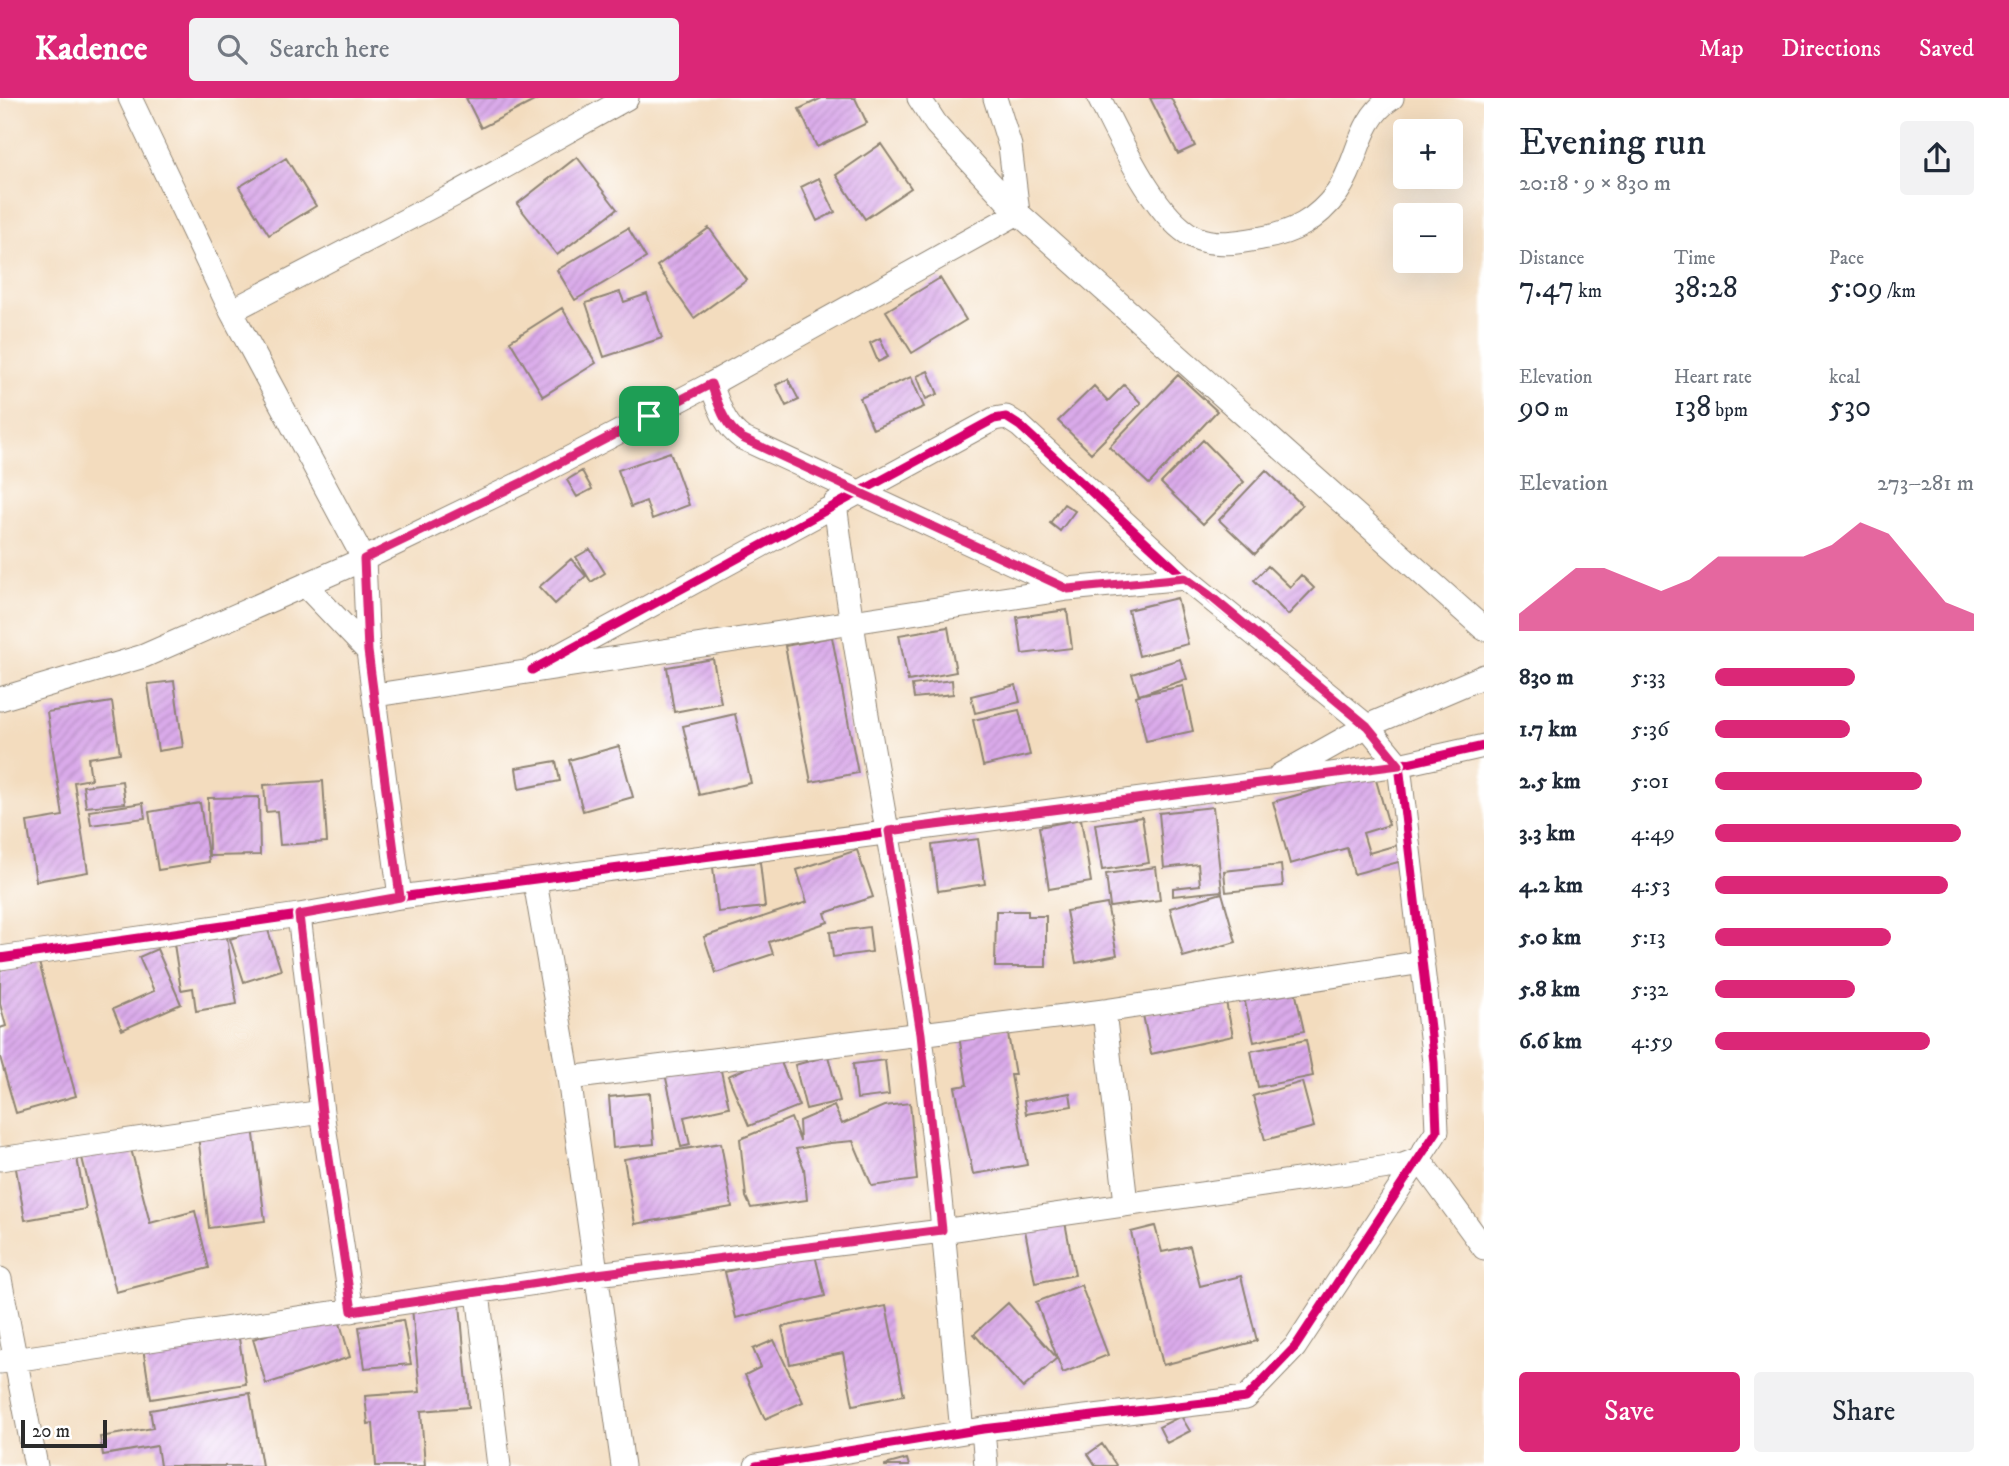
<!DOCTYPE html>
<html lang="en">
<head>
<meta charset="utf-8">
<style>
  :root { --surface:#fff; --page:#f2f2f3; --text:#1f2937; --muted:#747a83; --accent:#db2777 }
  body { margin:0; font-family:"IM FELL DW Pica",serif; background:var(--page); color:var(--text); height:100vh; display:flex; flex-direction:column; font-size:26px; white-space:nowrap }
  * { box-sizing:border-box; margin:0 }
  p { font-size:23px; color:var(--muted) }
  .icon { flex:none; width:38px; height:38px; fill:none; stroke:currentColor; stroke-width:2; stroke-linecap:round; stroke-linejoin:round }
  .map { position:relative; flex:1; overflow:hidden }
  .details { display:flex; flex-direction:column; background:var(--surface); width:525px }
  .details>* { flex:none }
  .controls { position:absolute; left:1393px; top:21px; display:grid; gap:14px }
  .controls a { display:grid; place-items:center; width:70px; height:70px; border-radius:7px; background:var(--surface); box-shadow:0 7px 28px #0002; font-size:35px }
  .scale { position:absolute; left:21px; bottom:18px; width:86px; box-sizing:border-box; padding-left:7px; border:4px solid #2b2b2b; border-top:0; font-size:19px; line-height:24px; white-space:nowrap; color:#2b2b2b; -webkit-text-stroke:5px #fff; paint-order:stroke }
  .pin { position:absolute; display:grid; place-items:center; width:60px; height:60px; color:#fff; margin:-30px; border-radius:14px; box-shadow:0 4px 10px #0006 }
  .round { display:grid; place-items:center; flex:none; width:74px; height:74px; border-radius:7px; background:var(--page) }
  .head { display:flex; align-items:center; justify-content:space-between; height:119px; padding:0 35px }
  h1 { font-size:38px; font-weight:600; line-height:52px }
  .metrics { display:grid; grid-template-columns:repeat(3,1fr); gap:10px; height:119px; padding:7px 35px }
  .metrics div { display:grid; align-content:center }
  .metrics b { font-size:30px; font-weight:600 }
  .metrics small { font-size:19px; font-weight:400 }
  .metrics p { font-size:19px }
  .chart { height:196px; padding:14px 35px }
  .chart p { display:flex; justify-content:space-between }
  .chart svg { width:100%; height:126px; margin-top:7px; fill:var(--accent); opacity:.7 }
  .button { display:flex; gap:14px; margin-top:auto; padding:14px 35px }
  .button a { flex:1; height:80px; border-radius:7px; background:var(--accent); color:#fff; font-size:28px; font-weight:600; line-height:80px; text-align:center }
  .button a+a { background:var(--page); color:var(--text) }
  ul { padding:0 35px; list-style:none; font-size:23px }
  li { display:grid; grid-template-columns:112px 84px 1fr; align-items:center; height:52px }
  li i { height:18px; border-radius:9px; background:var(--accent) }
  header { display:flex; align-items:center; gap:42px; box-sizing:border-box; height:98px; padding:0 35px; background:var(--accent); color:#fff }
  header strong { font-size:33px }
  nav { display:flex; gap:38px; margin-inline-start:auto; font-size:24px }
  .search { width:490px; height:63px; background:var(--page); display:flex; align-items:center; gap:18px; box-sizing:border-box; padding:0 24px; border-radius:7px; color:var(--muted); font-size:26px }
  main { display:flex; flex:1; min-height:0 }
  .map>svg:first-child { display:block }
  .building { fill:url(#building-hatch) }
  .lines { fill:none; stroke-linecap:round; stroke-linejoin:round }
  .minor-casing { stroke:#8f8474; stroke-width:25 }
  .minor { stroke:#fff; stroke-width:23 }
  .cycleway-casing { stroke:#fff; stroke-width:13 }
  .cycleway { stroke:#d6006c; stroke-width:9 }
  .route-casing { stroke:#fff; stroke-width:14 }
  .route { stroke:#db2777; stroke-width:9 }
</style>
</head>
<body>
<header>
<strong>Kadence</strong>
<div class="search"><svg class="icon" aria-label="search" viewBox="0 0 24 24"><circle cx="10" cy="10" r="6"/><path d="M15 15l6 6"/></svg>Search here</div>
<nav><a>Map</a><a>Directions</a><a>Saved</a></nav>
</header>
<main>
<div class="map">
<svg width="1484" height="1368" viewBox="0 0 1484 1368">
  <defs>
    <pattern id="building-hatch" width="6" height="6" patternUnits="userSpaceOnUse" patternTransform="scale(1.75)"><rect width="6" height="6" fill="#daaaea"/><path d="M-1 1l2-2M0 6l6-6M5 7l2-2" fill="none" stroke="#bb92c9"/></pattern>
  </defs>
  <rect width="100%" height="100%" fill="#fff"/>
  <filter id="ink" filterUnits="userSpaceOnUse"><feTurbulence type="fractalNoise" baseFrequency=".0143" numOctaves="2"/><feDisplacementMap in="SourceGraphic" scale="14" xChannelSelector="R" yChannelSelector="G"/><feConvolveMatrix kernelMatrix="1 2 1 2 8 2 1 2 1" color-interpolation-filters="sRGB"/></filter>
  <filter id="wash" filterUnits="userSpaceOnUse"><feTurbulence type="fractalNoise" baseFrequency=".00686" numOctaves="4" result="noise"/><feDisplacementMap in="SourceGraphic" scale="28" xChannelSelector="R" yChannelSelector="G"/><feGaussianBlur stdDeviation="1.57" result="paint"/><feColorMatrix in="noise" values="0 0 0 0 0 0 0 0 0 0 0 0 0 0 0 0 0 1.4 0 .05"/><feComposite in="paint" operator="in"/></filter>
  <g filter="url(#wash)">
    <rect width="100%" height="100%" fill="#f3dcbe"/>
    <g id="blocks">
      <path class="building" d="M466,0H540L481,30Z
        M822,0H855L867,25L817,49L799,11Z
        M1150,0H1171L1195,48L1178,56Z
        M881,46L911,90L865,121L836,77Z
        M577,59L617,111L557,157L517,106Z
        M286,60L316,108L269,137L239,89Z
        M819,80L835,114L817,123L801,89Z
        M628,130L646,160L575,202L557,172Z
        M709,130L747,182L694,220L657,168Z
        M940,180L966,222L912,255L886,213Z
        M620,194L624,204L647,196L662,240L604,259L586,205Z
        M562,210L596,265L543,298L510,243Z
        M880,240L888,259L878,264L870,245Z
        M928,273L938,296L926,301L917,278Z
        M1178,277L1217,313L1149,386L1109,349Z
        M911,279L924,309L873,331L860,300Z
        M788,281L799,302L786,308L776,287Z
        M1124,287L1141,305L1091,355L1058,323L1094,288L1108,303Z
        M1203,342L1244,384L1203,426L1161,385Z
        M670,354L689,407L652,421L646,403L631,409L618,372Z
        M1266,372L1302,407L1255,456L1219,422Z
        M582,373L592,391L577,399L567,382Z
        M1064,406L1075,413L1060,433L1050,425Z
        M590,451L605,475L591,484L576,459Z
        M571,461L586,478L555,506L539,489Z
        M1268,468L1290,489L1301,477L1314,490L1288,517L1254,482Z
        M1177,500L1188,546L1139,558L1128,512Z
        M1067,512L1072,550L1022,556L1017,519Z
        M948,529L956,574L908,583L899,537Z
        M832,539L858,675L811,684L785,548Z
        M713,561L721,605L674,614L667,569Z
        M1180,561L1187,581L1139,597L1183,588L1193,633L1146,643L1136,598L1139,597L1132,576Z
        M952,582L953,596L914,600L912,587Z
        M174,583L183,649L158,653L148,586Z
        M1016,587L1020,604L975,615L971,598Z
        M112,604L120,655L88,660L91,681L74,684L88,774L36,783L27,724L63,718L47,614Z
        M1019,612L1030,657L983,668L973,622Z
        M735,616L751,685L699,697L683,628Z
        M619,648L633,699L583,713L569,662Z
        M556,663L560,683L519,691L516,670Z
        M1374,675L1389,727L1363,735L1369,755L1397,747L1402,763L1354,776L1347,750L1290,766L1273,704Z
        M122,683L125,705L86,709L83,688Z
        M323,683L327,744L280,747L277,713L266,714L264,687Z
        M259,699L260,757L209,758L208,700Z
        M143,705L145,720L91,727L89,713Z
        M200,705L209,764L158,772L149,714Z
        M1213,709L1222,793L1173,798V790L1200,787L1198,766L1164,770L1159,715Z
        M1142,719L1149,765L1102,772L1095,726Z
        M1081,721L1091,784L1049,791L1039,729Z
        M978,741L985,786L938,793L932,747Z
        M857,752L873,799L825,815L828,824L769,844L773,856L716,875L704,839L807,804L797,772Z
        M760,764L765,809L718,814L713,769Z
        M1281,767L1283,788L1226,794L1224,773Z
        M1156,769L1160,802L1110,809L1106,776Z
        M1222,795L1236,844L1183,859L1170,810Z
        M1107,806L1117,857L1076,865L1066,813Z
        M996,813H1028V818H1046V869H995Z
        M267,829L281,872L244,884L230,841Z
        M869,829L872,854L833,859L830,834Z
        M227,839L237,906L196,913L193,890L181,892L174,846Z
        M157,851L181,906L122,932L113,911L154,893L139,859Z
        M38,861L76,998L16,1015L0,959V930L6,928L0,906V872Z
        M1294,888L1304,933L1254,944L1244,900Z
        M1225,899L1233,938L1151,956L1143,917Z
        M1007,930L1015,977H1011L1027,1067L973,1076L955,989L967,987L959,938Z
        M1306,942L1313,978L1258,989L1251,953Z
        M778,957L799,1008L749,1028L728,978Z
        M828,958L840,1003L806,1011L795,967Z
        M718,959L729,1009L684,1019L690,1047L681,1049L664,971Z
        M885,962L889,997L857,1001L853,966Z
        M1302,984L1314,1029L1265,1042L1253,998Z
        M650,995L654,1046L613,1050L609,999Z
        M1070,995L1072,1008L1026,1016L1024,1003Z
        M910,1005L917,1082L872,1088L853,1043L830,1045L796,1051L804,1070L807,1102L751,1110L746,1099L740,1041L791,1020L800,1043L799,1023L834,1008L842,1026L884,1008Z
        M253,1029L265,1123L209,1130L198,1037Z
        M129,1043L150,1125L195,1113L209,1170L116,1194L81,1056Z
        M721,1045L732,1109L635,1126L624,1061Z
        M76,1054L86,1111L25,1122L15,1065Z
        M1065,1124L1075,1177L1035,1185L1025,1132Z
        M1155,1128L1162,1154L1190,1148L1200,1188L1241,1178L1257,1243L1163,1267L1131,1134Z
        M814,1153L825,1198L736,1220L725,1174Z
        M1081,1187L1108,1257L1063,1275L1036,1204Z
        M1008,1205L1057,1260L1023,1290L974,1236Z
        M460,1206L469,1309L421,1313L425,1368H376L373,1325L368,1326L365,1298L420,1294L412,1210Z
        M886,1208L904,1297L853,1307L843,1255L790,1266L782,1229Z
        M337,1215L350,1259L266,1286L253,1241Z
        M403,1222L411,1266L365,1270L359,1229Z
        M238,1234L246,1286L151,1301L143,1250Z
        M774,1242L803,1304L765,1321L745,1277L761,1269L753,1251Z
        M250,1295L262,1368H160L157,1348L103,1357L100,1339L153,1330L150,1312Z
        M1181,1318L1190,1333L1167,1345L1159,1329Z
        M1102,1346L1116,1367L1115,1368H1096L1088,1356Z
        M907,1361L909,1368H885V1367Z"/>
    </g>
  </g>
  <g filter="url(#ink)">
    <use href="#blocks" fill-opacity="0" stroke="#8f8474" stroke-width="2"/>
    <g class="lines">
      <defs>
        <path id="minor" d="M130,0L231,213L364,461L368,553L400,799
          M919,0L936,26L1018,115L1484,531
          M1099,0C1119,39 1155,120 1194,139C1215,149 1240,144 1262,140C1293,135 1317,122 1337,95C1359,64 1357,22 1392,0
          M231,213L454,97L627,0
          M711,286C719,307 723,326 742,340L1068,491
          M835,405C857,582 894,757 920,933C939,1066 949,1201 962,1334
          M305,487L368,553
          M532,572L994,321L1006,319L1020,328L1185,480L1367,628L1399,667L1434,964L1437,1033L1295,1249L1246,1300L983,1331L756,1368
          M376,597L1068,491L1185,480
          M0,601L144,558L364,461L525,383L711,286L1018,115L1010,48L995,0
          M1280,677L1367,628L1484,578
          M535,784L569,980L623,1368
          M299,817L322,1014L352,1213
          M0,860L299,817L400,799L1399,667L1484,648
          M1104,913L1126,1105
          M569,980L1104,913L1423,864
          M0,1061L322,1014
          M1419,1061L1484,1150
          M0,1181L36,1368
          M478,1195L499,1368
          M0,1264L597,1176L942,1133L1403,1067L1419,1061
          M983,1331L986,1368"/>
      </defs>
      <use href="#minor" class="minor-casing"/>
      <use href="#minor" class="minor"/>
      <defs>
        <path id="cycleway" d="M532,572L994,321L1006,319L1020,328L1185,480L1367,628L1399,667L1434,964L1437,1033L1295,1249L1246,1300L983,1331L756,1368
          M0,860L299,817L400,799L1399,667L1484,648"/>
      </defs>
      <use href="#cycleway" class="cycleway-casing"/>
      <use href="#cycleway" class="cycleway"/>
    </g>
  </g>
  <g class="lines" filter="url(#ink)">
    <defs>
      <path id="route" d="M711,286C719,307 723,326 742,340L1068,491L1185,480L1209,497L1367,628L1399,667L889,733L921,936L942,1132L597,1176L352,1213L322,1014L299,817L400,799L368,553L364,461L525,383Z"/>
    </defs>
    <use href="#route" class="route-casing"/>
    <use href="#route" class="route"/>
  </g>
</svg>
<div class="controls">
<a>+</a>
<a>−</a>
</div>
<div class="scale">20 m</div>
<div class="pin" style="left:649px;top:318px;background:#1e9e55"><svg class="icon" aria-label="arrive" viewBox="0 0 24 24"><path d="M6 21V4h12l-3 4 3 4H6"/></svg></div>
</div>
<section class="details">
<div class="head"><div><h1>Evening run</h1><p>20:18 · 9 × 830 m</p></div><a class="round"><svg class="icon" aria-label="share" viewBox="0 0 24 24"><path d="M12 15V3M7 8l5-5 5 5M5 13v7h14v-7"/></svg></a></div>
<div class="metrics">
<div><p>Distance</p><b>7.47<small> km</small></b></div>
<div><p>Time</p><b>38:28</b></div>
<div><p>Pace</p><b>5:09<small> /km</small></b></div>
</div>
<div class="metrics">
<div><p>Elevation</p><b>90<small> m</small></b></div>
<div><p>Heart rate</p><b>138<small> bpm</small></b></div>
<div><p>kcal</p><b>530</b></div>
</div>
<div class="chart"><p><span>Elevation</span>273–281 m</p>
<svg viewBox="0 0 160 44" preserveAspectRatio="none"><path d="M0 44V38L10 30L20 22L30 22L40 26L50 30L60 26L70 18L80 18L90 18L100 18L110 14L120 6L130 10L140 22L150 34L160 38V44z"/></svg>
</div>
<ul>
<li><b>830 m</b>5:33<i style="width:54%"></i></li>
<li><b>1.7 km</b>5:36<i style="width:52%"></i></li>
<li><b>2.5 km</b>5:01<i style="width:80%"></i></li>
<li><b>3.3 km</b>4:49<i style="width:95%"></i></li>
<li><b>4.2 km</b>4:53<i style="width:90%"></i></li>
<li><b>5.0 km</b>5:13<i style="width:68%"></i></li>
<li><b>5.8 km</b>5:32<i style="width:54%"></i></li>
<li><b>6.6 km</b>4:59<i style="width:83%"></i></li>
</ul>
<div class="button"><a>Save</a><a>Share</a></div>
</section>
</main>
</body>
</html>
